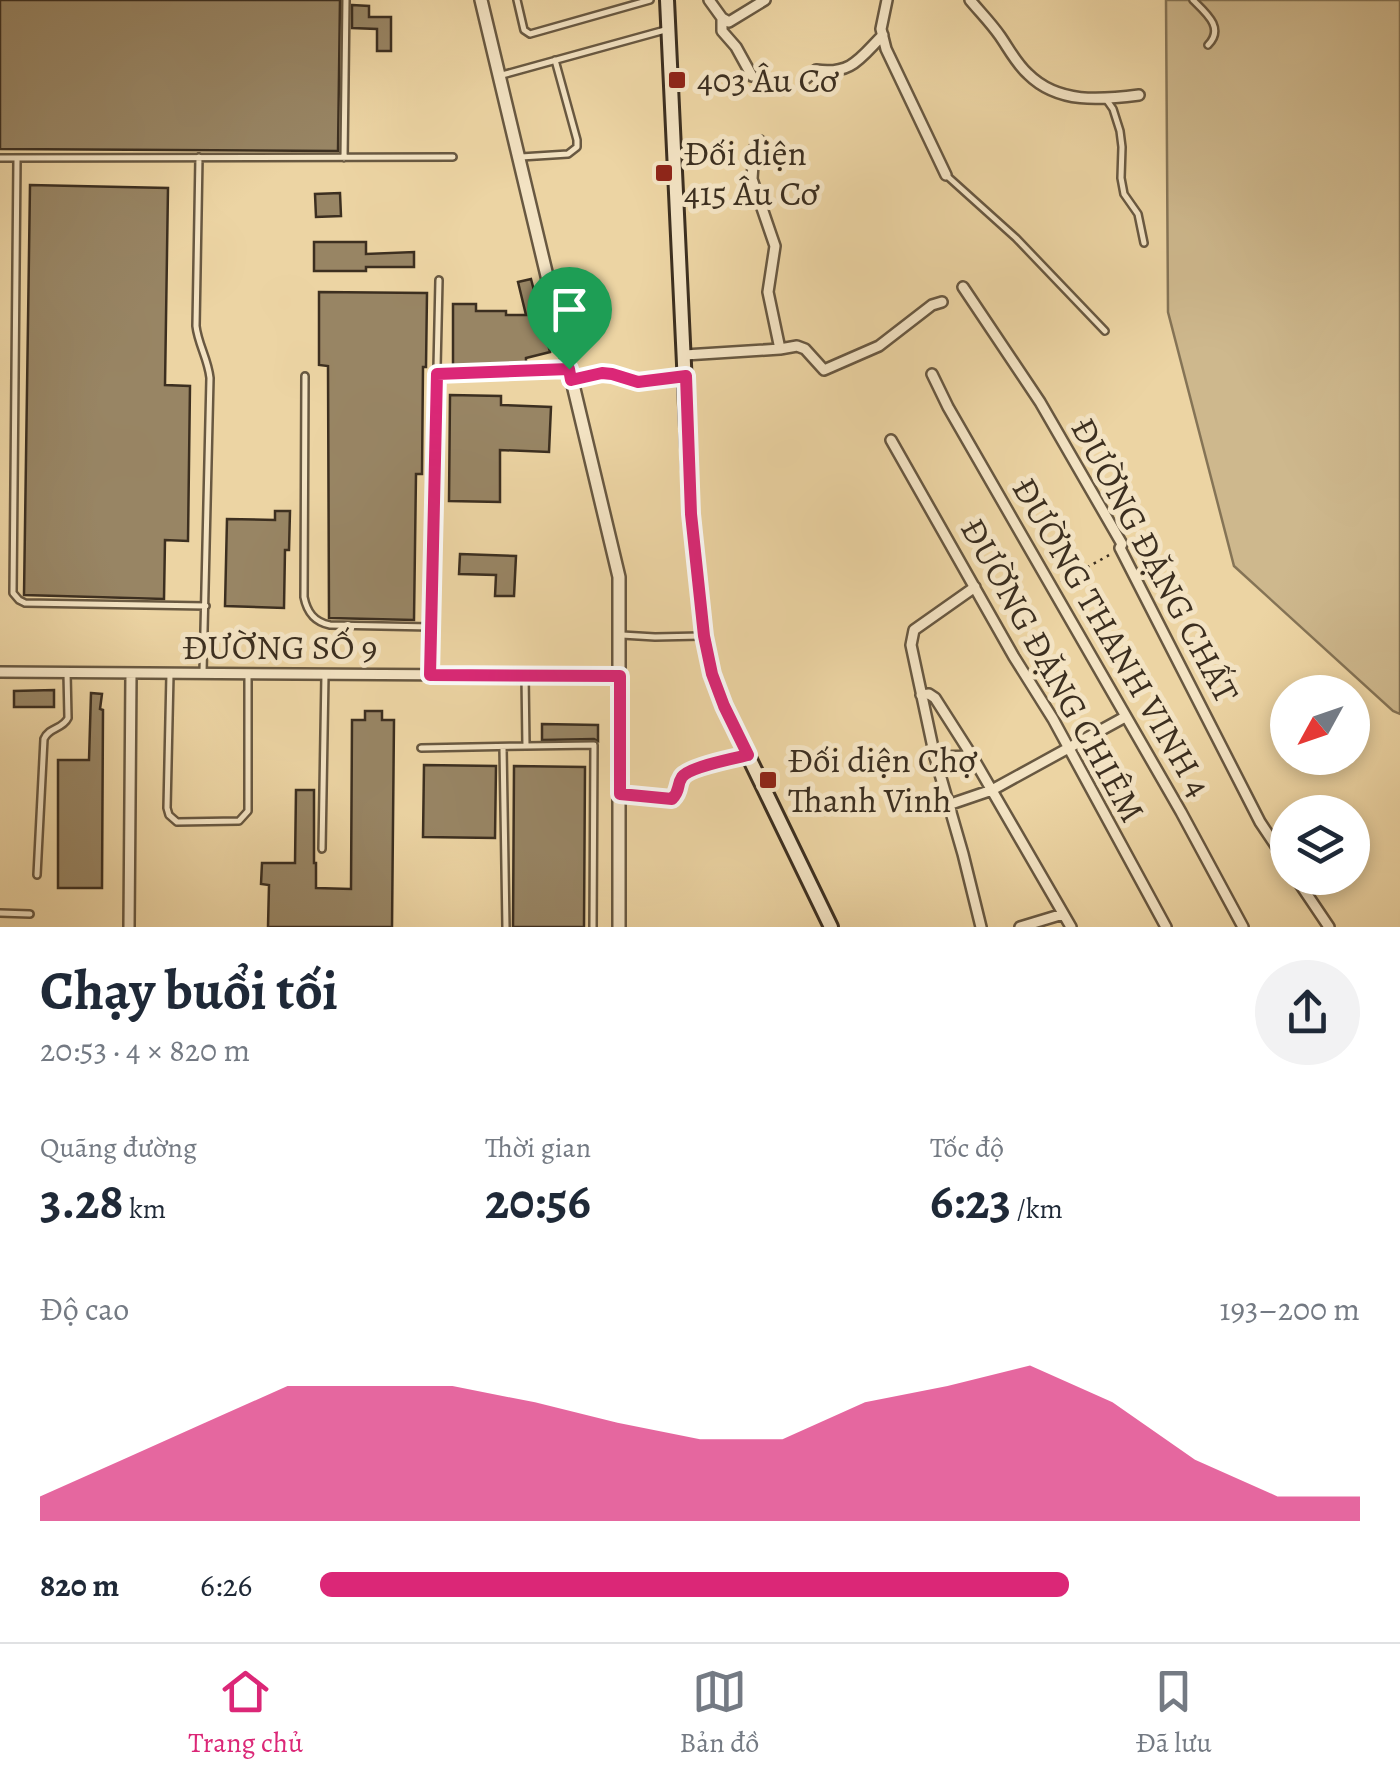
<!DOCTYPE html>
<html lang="vi">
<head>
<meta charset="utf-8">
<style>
  :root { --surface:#fff; --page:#f2f2f3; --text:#1f2937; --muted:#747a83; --line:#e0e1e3; --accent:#db2777 }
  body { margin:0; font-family:Alegreya,serif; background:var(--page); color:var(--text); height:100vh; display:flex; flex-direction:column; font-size:38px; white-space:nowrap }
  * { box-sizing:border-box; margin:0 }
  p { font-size:32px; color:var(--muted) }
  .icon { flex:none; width:55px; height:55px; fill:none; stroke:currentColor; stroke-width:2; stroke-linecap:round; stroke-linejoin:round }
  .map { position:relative; height:927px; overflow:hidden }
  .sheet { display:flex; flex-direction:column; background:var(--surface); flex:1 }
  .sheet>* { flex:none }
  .needle { width:65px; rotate:230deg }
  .fabs { position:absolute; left:1270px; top:675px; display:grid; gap:20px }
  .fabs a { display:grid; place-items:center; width:100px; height:100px; border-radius:50%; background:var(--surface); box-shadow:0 5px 15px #0003; font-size:50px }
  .pin { position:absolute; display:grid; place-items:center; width:85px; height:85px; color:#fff; margin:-102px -42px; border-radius:50% 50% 50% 0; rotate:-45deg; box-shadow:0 0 10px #0007 }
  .pin .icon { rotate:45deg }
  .round { display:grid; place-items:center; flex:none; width:105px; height:105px; border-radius:52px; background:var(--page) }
  .headline { display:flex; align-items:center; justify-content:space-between; height:170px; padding:0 40px }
  h1 { font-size:55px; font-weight:600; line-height:75px }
  .stats { display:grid; grid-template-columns:repeat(3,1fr); gap:15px; height:170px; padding:10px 40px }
  .stats div { display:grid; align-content:center }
  .stats b { font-size:50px; font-weight:600 }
  .stats small { font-size:28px; font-weight:400 }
  .stats p { font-size:28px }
  .chart { height:280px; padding:20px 40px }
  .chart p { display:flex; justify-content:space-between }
  .chart svg { width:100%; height:180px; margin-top:10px; fill:var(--accent); opacity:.7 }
  ul { padding:0 40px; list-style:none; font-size:32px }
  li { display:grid; grid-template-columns:160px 120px 1fr; align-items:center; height:75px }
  li i { height:25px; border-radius:12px; background:var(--accent) }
  .tabs { display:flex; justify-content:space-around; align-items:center; height:140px; border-top:2px solid var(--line); background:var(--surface); font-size:28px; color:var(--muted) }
  .tabs a { display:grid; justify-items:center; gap:5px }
  .tabs .on { color:var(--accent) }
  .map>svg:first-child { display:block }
  .green { fill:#ceb88d; stroke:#857456; stroke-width:2.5 }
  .building { fill:#988564; stroke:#3c2f20; stroke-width:2.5 }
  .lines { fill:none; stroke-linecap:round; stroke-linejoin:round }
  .service-casing { stroke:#685841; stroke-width:10 }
  .minor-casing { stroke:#685841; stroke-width:14 }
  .tertiary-casing { stroke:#685841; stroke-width:16 }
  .secondary-casing { stroke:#3c2f20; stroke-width:18 }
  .path { stroke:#3c2f20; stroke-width:2.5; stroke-dasharray:2.5 5; stroke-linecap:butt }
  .service { stroke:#f3e3c3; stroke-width:5 }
  .minor { stroke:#f3e3c3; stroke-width:9 }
  .tertiary { stroke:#f3e3c3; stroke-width:11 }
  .secondary { stroke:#f3e3c3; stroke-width:12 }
  .route-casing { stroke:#fff; stroke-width:20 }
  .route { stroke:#db2777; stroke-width:12 }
  .poi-dot { fill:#8f2418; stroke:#f3e3c3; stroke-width:4 }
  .labels { text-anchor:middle; stroke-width:10; stroke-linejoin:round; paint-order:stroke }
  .poi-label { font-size:35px; fill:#3c2f20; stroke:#f3e3c3; text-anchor:start }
  .street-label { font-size:35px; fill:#3c2f20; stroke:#f3e3c3 }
</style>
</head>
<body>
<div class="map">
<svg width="1400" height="927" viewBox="0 0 1400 927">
  <rect width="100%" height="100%" fill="#ecd4a3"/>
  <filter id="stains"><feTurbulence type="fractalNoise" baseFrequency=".002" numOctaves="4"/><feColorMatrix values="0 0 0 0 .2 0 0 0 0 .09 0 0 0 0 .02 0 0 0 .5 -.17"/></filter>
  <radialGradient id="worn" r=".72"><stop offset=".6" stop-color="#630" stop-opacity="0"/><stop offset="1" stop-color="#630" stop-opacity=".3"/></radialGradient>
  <path class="green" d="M1166,0H1400V714L1393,711L1234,566L1168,312Z"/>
  <path class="building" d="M0,0H340L338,151L0,149Z
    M352,5L369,6V17H391V51H377V29L352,28Z
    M30,185L168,188L165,385L190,386L188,541L165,540L164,599L24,595Z
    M340,193L341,216L316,217L315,194Z
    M314,242H366V254L414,252V267H366V271H314Z
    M531,279L550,352L526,358V364L453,367V304H476V311H506V315H526L518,282Z
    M319,292L427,293L426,367H423L422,474H416L414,620L329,618L328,366L319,365Z
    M450,395L501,396V405L551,407L549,452L500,450V502L449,501Z
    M275,511H290L289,550H285L284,608L225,606L227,519L275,520Z
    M460,554L516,556L514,596H495L496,575L459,574Z
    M54,690V707H14V691Z
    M91,693L102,694L100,709L103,710L102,888H58V760H89Z
    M365,711H382V720H394L392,927H268L269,885L261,884L262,863H295L296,790H314V863H316V888L351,889L352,720H365Z
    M542,724L598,725V741L594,739L542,740Z
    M424,765L496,766L495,838L423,837Z
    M514,766L585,767L584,927H513Z"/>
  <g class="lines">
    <defs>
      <path id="service" d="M517,0L524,30L530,34L650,0
        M1193,0C1206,13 1225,28 1208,45
        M502,75L665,30
        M1106,99L1113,109L1120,131L1122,147L1121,178L1124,194L1138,214L1144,243
        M199,157L196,326C198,344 208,359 210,378L203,672
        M521,157L568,154L577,147V140L555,60
        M0,158L453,157
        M344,158L346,0
        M17,159L13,593L19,600L25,603L206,606
        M946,175L1016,238L1105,331
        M437,374L566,369
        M305,376L304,597C307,612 314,622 330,625L431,627
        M572,380L601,373L612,374L638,382L683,376
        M622,635L655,637L701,636
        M170,674L167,808L169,815L177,822L239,821L248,811V674
        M430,675L439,280
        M525,675L526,746L594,745L593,927
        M503,747L506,927
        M421,748L526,746
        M622,795L672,799L679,792L682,777L690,771L745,756
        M322,849L325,675
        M37,875L44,739C49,727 63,729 68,718L67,673
        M0,913L30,914"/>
      <path id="minor" d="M709,0L722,18L729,22L765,0
        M887,0L881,29L886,49L946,175
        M970,0C980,12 991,23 1000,36C1009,49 1016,63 1028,74C1058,104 1101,100 1139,95
        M722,18V31L736,47L752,76
        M803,81L816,70C852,75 860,58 883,35
        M760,141L754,149L752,179L775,246L768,292L780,349
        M963,287L1040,402L1122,544L1120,548L1260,822L1288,864
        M685,355L780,349L797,346L805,349L824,370L879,346L932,305L942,302
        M932,374L948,407L1181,812L1243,927
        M891,440L1014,657L1053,719L1166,927
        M975,587L914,630L911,645L935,757L963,854L981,927
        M0,672L620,676
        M921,695L929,694L935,698L972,756
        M935,757L972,756L1071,927
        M948,805L992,790L1125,717
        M1296,878L1329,927
        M129,927L131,674
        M1020,927L1063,914"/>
      <path id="tertiary" d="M481,0L619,577V927"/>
      <path id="secondary" d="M667,0L691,514L704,636L712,675L724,706L831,927"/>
    </defs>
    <use href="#service" class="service-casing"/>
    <use href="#minor" class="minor-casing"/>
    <use href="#tertiary" class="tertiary-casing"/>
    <use href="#secondary" class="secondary-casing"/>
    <path class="path" d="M1061,582L1111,554"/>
    <use href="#service" class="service"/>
    <use href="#minor" class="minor"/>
    <use href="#tertiary" class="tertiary"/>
    <use href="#secondary" class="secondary"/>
  </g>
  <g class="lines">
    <defs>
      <path id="route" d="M569,369L571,380L602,373L612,374L638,382L686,376L691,514L704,636L712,674L724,706L748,755C735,758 689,767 682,777C676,786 681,790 672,799L620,794V676L430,675L437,374Z"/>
    </defs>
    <use href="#route" class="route-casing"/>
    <use href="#route" class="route"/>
  </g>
  <g class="poi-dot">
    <rect x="667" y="70" width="20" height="20" rx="5"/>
    <rect x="654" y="163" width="20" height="20" rx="5"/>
    <rect x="758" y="770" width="20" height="20" rx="5"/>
  </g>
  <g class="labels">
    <g class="poi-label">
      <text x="697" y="92">403 Âu Cơ</text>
      <text x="684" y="165">Đối diện<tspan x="684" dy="40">415 Âu Cơ</tspan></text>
      <text x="788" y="772">Đối diện Chợ<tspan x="788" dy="40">Thanh Vinh</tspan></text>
    </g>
    <g class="street-label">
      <text transform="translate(1155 560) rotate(62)" y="12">ĐƯỜNG ĐẶNG CHẤT</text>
      <text transform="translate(1112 637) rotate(60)" y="12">ĐƯỜNG THANH VINH 4</text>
      <text x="280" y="659">ĐƯỜNG SỐ 9</text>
      <text transform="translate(1053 670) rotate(61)" y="12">ĐƯỜNG ĐẶNG CHIÊM</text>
    </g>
  </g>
  <rect width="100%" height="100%" filter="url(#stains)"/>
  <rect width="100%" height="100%" fill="url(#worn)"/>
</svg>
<div class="fabs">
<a><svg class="needle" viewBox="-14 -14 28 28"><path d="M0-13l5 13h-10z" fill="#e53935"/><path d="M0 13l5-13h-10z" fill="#747a83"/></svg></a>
<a><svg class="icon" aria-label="layers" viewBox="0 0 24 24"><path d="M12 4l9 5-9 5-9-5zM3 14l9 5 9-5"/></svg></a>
</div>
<div class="pin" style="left:569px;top:369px;background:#1e9e55"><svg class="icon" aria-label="arrive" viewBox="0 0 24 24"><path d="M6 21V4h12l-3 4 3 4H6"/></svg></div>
</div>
<section class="sheet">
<div class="headline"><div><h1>Chạy buổi tối</h1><p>20:53 · 4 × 820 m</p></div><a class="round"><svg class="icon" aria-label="share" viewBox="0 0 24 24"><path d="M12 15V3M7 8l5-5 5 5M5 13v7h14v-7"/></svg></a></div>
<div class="stats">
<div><p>Quãng đường</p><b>3.28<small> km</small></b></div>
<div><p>Thời gian</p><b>20:56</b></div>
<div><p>Tốc độ</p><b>6:23<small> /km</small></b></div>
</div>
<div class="chart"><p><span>Độ cao</span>193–200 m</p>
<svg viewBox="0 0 160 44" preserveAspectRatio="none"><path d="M0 44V38L10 29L20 20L30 11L40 11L50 11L60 15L70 20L80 24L90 24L100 15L110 11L120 6L130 15L140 29L150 38L160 38V44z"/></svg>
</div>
<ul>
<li><b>820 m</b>6:26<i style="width:72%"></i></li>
</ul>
</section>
<nav class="tabs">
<a class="on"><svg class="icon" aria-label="home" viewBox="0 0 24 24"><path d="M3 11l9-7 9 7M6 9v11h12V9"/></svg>Trang chủ</a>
<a><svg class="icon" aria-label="map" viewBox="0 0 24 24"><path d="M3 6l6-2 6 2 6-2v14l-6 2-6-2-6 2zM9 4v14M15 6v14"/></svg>Bản đồ</a>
<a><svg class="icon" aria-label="saved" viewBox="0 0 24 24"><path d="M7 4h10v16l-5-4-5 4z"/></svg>Đã lưu</a>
</nav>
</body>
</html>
